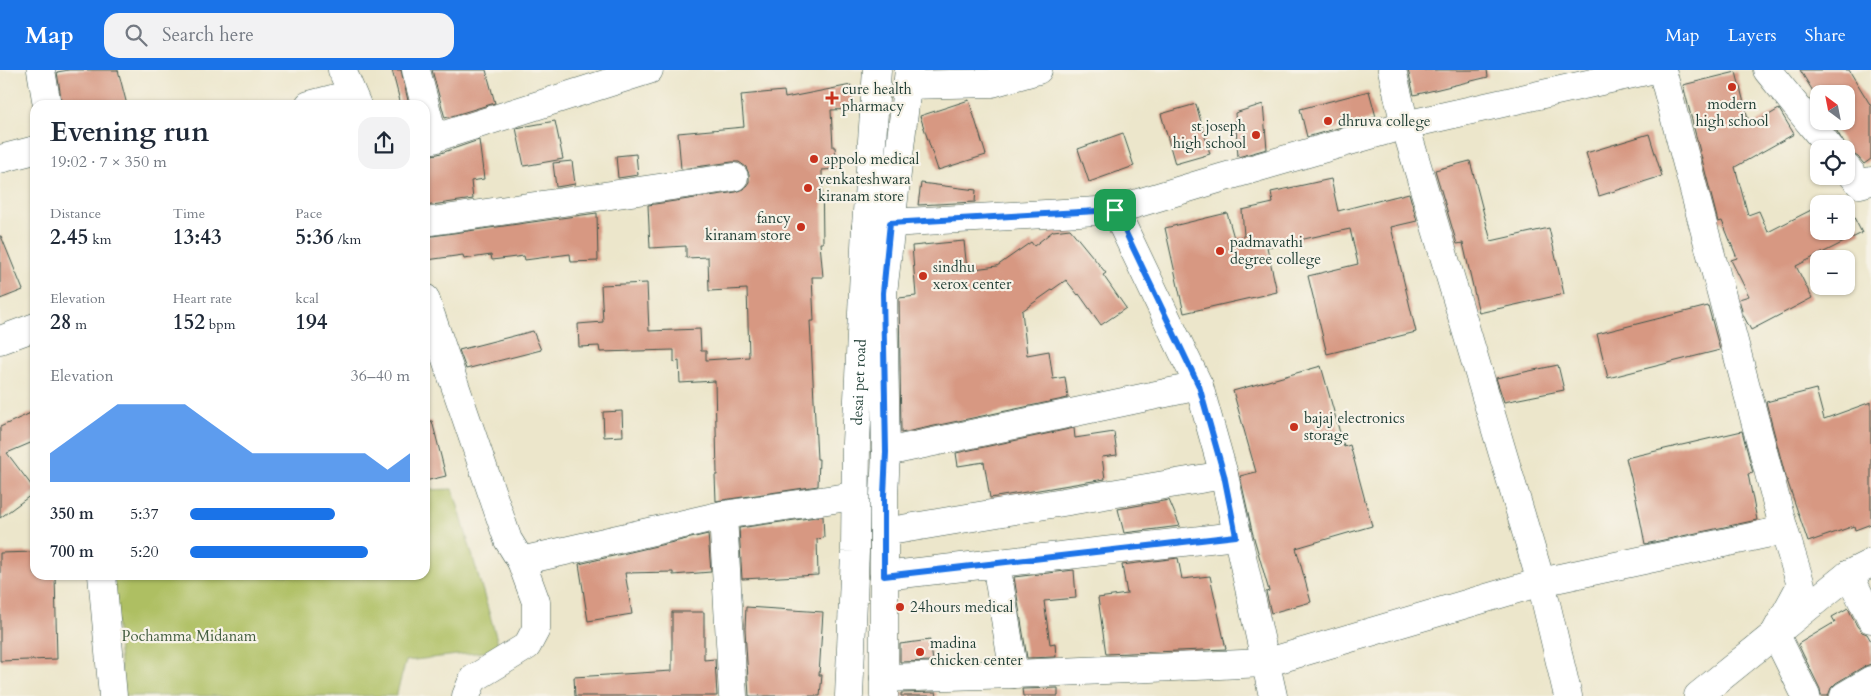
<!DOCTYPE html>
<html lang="en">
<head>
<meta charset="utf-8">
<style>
  :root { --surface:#fff; --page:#f2f2f3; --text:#1f2937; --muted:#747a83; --accent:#1a73e8 }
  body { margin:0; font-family:Cardo,serif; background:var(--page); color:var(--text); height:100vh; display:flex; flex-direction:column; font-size:19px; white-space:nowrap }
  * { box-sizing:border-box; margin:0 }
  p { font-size:16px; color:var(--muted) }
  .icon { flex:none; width:28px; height:28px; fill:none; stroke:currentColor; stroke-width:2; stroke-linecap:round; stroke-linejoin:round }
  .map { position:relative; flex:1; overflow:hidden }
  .drawer { position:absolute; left:30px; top:30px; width:400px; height:480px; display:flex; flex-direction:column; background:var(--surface); border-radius:15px; box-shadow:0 1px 4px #0004 }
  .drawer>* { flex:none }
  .needle { width:32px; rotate:328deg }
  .fabs { position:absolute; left:1810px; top:15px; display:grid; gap:10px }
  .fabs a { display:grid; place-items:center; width:45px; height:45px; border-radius:10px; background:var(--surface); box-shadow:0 1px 4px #0004; font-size:25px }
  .pin { position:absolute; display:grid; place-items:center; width:42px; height:42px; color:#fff; margin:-21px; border-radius:10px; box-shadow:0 2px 8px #0006 }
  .round { display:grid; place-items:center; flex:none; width:52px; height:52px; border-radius:15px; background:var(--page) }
  .head { display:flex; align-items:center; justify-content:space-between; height:85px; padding:0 20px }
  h1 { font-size:28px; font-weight:600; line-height:38px }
  .stats { display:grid; grid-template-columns:repeat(3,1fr); gap:8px; height:85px; padding:5px 20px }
  .stats div { display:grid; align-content:center }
  .stats b { font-size:21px; font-weight:600 }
  .stats small { font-size:14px; font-weight:400 }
  .stats p { font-size:14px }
  .chart { height:140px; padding:10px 20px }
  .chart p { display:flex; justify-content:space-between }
  .chart svg { width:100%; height:90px; margin-top:5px; fill:var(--accent); opacity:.7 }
  ul { padding:0 20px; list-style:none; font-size:16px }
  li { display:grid; grid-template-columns:80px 60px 1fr; align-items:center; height:38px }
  li i { height:12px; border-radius:6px; background:var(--accent) }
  header { display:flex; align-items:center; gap:30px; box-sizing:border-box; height:70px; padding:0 25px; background:var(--accent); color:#fff }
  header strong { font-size:24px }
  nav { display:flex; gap:28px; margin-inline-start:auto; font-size:18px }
  .search { width:350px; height:45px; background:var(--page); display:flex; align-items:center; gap:12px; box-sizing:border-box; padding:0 18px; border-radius:15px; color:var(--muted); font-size:19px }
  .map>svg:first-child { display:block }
  .green { fill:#aebf62; stroke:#667e4b }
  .building { fill:#d79882 }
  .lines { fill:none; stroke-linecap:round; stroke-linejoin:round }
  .minor-casing { stroke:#3e564b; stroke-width:29 }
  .minor { stroke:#fff; stroke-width:28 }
  .route-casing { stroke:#fff; stroke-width:10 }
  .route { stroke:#1a73e8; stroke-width:6 }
  .poi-dot { fill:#c8321e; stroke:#f7f3e8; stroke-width:2 }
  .labels { text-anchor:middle; stroke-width:4.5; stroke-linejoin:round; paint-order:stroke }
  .poi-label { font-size:15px; fill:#1f3d34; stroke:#f7f3e8; text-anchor:start }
  .street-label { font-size:15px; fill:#1f3d34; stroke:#f7f3e8 }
  .park-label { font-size:15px; fill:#435e40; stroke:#f7f3e8 }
</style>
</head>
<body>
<header>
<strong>Map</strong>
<div class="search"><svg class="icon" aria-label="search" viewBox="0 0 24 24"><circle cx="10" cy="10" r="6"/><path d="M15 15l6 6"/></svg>Search here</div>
<nav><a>Map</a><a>Layers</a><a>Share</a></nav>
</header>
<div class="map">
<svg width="1871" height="626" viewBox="0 0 1871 626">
  <rect width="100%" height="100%" fill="#f7f3e8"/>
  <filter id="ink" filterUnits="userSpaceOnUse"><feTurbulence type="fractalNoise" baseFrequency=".02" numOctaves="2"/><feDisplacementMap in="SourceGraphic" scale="10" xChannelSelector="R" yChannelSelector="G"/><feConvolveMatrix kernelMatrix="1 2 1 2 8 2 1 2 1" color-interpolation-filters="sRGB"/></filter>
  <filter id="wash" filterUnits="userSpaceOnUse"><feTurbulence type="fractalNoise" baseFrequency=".0096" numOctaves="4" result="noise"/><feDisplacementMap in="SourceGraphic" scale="20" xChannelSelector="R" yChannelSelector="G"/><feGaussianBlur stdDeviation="1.12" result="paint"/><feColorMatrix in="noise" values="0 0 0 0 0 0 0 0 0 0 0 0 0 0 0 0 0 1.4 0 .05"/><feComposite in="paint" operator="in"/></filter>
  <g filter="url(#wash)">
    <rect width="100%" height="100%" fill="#ece6cb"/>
    <path class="green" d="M453,419L500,580L406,591L396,626H123L112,505H425V420Z"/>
    <g id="blocks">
      <path class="building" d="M69,0H118L127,35H62L57,2Z
        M392,0H401L409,35H401Z
        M432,0H486L495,33L445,48Z
        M1408,0H1487L1488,7L1414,25Z
        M1800,0H1849L1871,36V89L1864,94L1858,87L1849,82L1831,51H1846V24H1819V31Z
        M1736,2L1750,56L1779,39L1794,64L1735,97L1748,145L1759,141L1768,162L1819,136V161H1846V134H1824L1842,124L1862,163L1796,196L1812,228L1751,260L1743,245L1739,229L1749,226L1731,190L1737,188L1722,151L1718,152L1683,15Z
        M851,15L854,39L831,40L833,77H835L837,99L822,100L823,173H820L823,207H812L814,251H810L817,389H819L818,416L716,431L715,405H717L715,311L680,313L679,291L674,292V280L600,282L599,276L579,277L578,254L603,252L601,215L647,213L649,261L700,259L701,281H706V290L749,287L747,219L709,221L708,187L686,188V176L650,178L648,135L736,122L744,119L749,112V104L746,97L739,92H732L681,99L678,63L744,57L741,25L784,21L785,28Z
        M1369,21L1376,47L1307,67L1300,39Z
        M969,30L986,85L938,100L920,46Z
        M1196,34L1210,84L1175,94L1161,44Z
        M1263,34L1267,79L1238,87L1235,43Z
        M555,51L563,89L524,96L516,58Z
        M1123,63L1134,96L1089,112L1078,79Z
        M1649,64L1662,106L1599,126L1586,83Z
        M479,70L484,109L471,111L473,129L425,136V86L438,84Z
        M636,84L638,105L618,108L616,86Z
        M572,91L575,114L556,117L553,93Z
        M1470,91L1491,171L1549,158L1564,224L1479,243L1463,173L1457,174L1435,100Z
        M1331,109L1338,141L1409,123L1417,151L1391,157L1416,262L1327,284L1308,206L1358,194L1350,159L1267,177L1277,222L1184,243L1165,158L1227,143L1234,168L1244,166L1242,140L1273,133L1271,122Z
        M921,113L976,120L975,132L918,135Z
        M597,143L598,191L571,192L570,184L525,190L524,186L492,190L491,185L464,189L463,185L427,190L425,167Z
        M1070,159L1106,203L1103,205L1126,238L1101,255L1079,224L1078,225L1066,210L1022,241L1027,285L1049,281L1053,309L1065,307L1068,328L901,363L899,228L916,226L912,176L964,171L967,200L997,196L1031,172L1034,176L1053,161Z
        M0,166H1L23,220L0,229Z
        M1708,236L1720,280L1608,308L1597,264Z
        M533,261L541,280L466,299L459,280Z
        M1558,295L1564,320L1504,332L1496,308Z
        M1321,296L1344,377L1350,375L1372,456L1296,478L1311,532L1271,543L1266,522L1269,521L1252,461L1240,406L1256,402L1233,321Z
        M1816,319L1824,349L1871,332V454L1855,460L1854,456L1808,472L1784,401L1766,332Z
        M35,341V371L7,383L35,420V422L0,448V357Z
        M622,341L623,366L604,367L603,342Z
        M432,351L446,406L425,411V352Z
        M1074,358L1075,368L1114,362L1117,385L1102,387L1105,409L990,428L984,392L958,396L956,383Z
        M1742,361L1753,403L1748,404L1757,450L1645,474L1636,428L1626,388Z
        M1169,430L1180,456L1124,463L1118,439Z
        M823,446L824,468L817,469L818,505L742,509L739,458Z
        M708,464L711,502L673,505V502L625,503L632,544L588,551L579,494Z
        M35,482V505H55L57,589L0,591V483Z
        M1178,488L1182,509L1210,506L1226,579L1106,584L1098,528L1127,524L1122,495Z
        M1074,500L1076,528L1044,531L1050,574L1055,573L1056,587L1027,588L1014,507Z
        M746,537L823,542L819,605H822L820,626H749L745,559Z
        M1848,538L1857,556L1862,562L1867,564L1871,571V594L1863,597L1836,613L1831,618L1828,626H1821L1820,619L1798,574L1835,552L1832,547Z
        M672,542H704V590L715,589L717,626H575L574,607L672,601Z
        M930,570L933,591L900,592V574Z
        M1058,618V626H1023L1022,619Z
        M936,622L937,626H901V623Z"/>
    </g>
  </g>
  <g filter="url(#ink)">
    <use href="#blocks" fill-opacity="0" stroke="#3e564b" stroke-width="1"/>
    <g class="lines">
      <defs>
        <g id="minor">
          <path d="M41,0L47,35"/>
          <path d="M342,0L357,35"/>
          <path d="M416,0L434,69"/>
          <path d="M1392,0L1405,55L1541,512L1568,626"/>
          <path d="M1662,0L1784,460L1801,515L1775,563L1806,626"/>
          <path d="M1767,0L1831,79"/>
          <path d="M907,15L992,13L1038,0"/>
          <path d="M309,35L351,24"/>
          <path d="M425,71L649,0"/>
          <path d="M0,89L35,80"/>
          <path d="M1846,97L1860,114L1871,111"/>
          <path d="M1115,140L1199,316L1224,405L1273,626"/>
          <path d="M425,152L734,107"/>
          <path d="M866,156L890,153L1115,140L1221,108L1405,55L1650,0"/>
          <path d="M425,228L508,470L521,491L723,445L855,426"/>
          <path d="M0,270L35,257"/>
          <path d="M886,382L1199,316"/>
          <path d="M723,445L733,626"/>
          <path d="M884,462L1224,405"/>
          <path d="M1849,504L1871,549"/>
          <path d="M102,505L113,626"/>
          <path d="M1014,604L996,493L884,506L1236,466"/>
          <path d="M884,608L1014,604L1265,593L1541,512L1784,460"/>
          <path d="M466,626L473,609L527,576L536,559V532L521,491"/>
          <path id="s1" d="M849,626L855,482L856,373L866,156L877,0"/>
          <path d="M884,626V425L886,382L883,223L909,0"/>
          <path d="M1698,626L1849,504L1871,493"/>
          <path d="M1844,626L1871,610"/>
        </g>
      </defs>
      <use href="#minor" class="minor-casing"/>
      <use href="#minor" class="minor"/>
    </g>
  </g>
  <g class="lines" filter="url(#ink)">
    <defs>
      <path id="route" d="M1115,140L1199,316L1224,405L1236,466L884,506V425L886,382L883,223L890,153Z"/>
    </defs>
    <use href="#route" class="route-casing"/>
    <use href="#route" class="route"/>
  </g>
  <g class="poi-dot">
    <circle cx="1732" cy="17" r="5"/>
    <path d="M829.5 20.5h5v5h5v5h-5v5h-5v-5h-5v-5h5z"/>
    <circle cx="1328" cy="51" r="5"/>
    <circle cx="1256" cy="65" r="5"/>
    <circle cx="814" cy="89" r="5"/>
    <circle cx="808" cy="118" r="5"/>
    <circle cx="801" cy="157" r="5"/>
    <circle cx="1220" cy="181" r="5"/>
    <circle cx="923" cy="206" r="5"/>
    <circle cx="1294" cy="357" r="5"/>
    <circle cx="900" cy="537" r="5"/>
    <circle cx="920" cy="582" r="5"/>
  </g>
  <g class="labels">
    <g class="poi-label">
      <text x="842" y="24">cure health<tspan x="842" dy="17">pharmacy</tspan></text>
      <text x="1732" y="39" text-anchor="middle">modern<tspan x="1732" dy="17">high school</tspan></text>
      <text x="1338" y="56">dhruva college</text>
      <text x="1246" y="61" text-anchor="end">st joseph<tspan x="1246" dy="17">high school</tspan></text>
      <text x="824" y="94">appolo medical</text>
      <text x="818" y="114">venkateshwara<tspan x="818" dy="17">kiranam store</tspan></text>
      <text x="791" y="153" text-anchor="end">fancy<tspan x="791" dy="17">kiranam store</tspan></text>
      <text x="1230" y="177">padmavathi<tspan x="1230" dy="17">degree college</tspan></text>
      <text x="933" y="202">sindhu<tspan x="933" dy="17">xerox center</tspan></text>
      <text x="1304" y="353">bajaj electronics<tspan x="1304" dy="17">storage</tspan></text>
      <text x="910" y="542">24hours medical</text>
      <text x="930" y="578">madina<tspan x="930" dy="17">chicken center</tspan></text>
    </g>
    <g class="street-label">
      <text dy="5" stroke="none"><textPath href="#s1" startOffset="314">desai pet road</textPath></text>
    </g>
    <g class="park-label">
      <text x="189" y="571">Pochamma Midanam</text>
    </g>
  </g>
</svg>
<div class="fabs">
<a><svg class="needle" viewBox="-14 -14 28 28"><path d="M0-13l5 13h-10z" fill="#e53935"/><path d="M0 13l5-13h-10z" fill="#747a83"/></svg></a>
<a><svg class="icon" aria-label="locate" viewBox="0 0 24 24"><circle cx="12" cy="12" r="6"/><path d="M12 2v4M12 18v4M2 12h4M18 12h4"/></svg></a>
<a>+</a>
<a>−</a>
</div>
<div class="pin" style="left:1115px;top:140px;background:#1e9e55"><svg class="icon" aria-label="arrive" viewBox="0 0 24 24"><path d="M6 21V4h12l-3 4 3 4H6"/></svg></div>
<section class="drawer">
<div class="head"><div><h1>Evening run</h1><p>19:02 · 7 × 350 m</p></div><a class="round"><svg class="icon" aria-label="share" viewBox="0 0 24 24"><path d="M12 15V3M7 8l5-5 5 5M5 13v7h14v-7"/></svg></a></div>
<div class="stats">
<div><p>Distance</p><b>2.45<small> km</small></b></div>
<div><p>Time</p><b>13:43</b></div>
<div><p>Pace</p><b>5:36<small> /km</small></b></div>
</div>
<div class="stats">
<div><p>Elevation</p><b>28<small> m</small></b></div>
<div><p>Heart rate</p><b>152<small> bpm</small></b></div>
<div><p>kcal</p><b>194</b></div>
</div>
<div class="chart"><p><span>Elevation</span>36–40 m</p>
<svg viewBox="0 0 160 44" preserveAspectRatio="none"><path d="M0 44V30L10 22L20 14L30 6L40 6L50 6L60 6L70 14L80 22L90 30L100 30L110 30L120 30L130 30L140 30L150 38L160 30V44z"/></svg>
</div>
<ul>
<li><b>350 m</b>5:37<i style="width:66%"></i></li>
<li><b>700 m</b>5:20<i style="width:81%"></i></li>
</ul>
</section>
</div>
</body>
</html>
